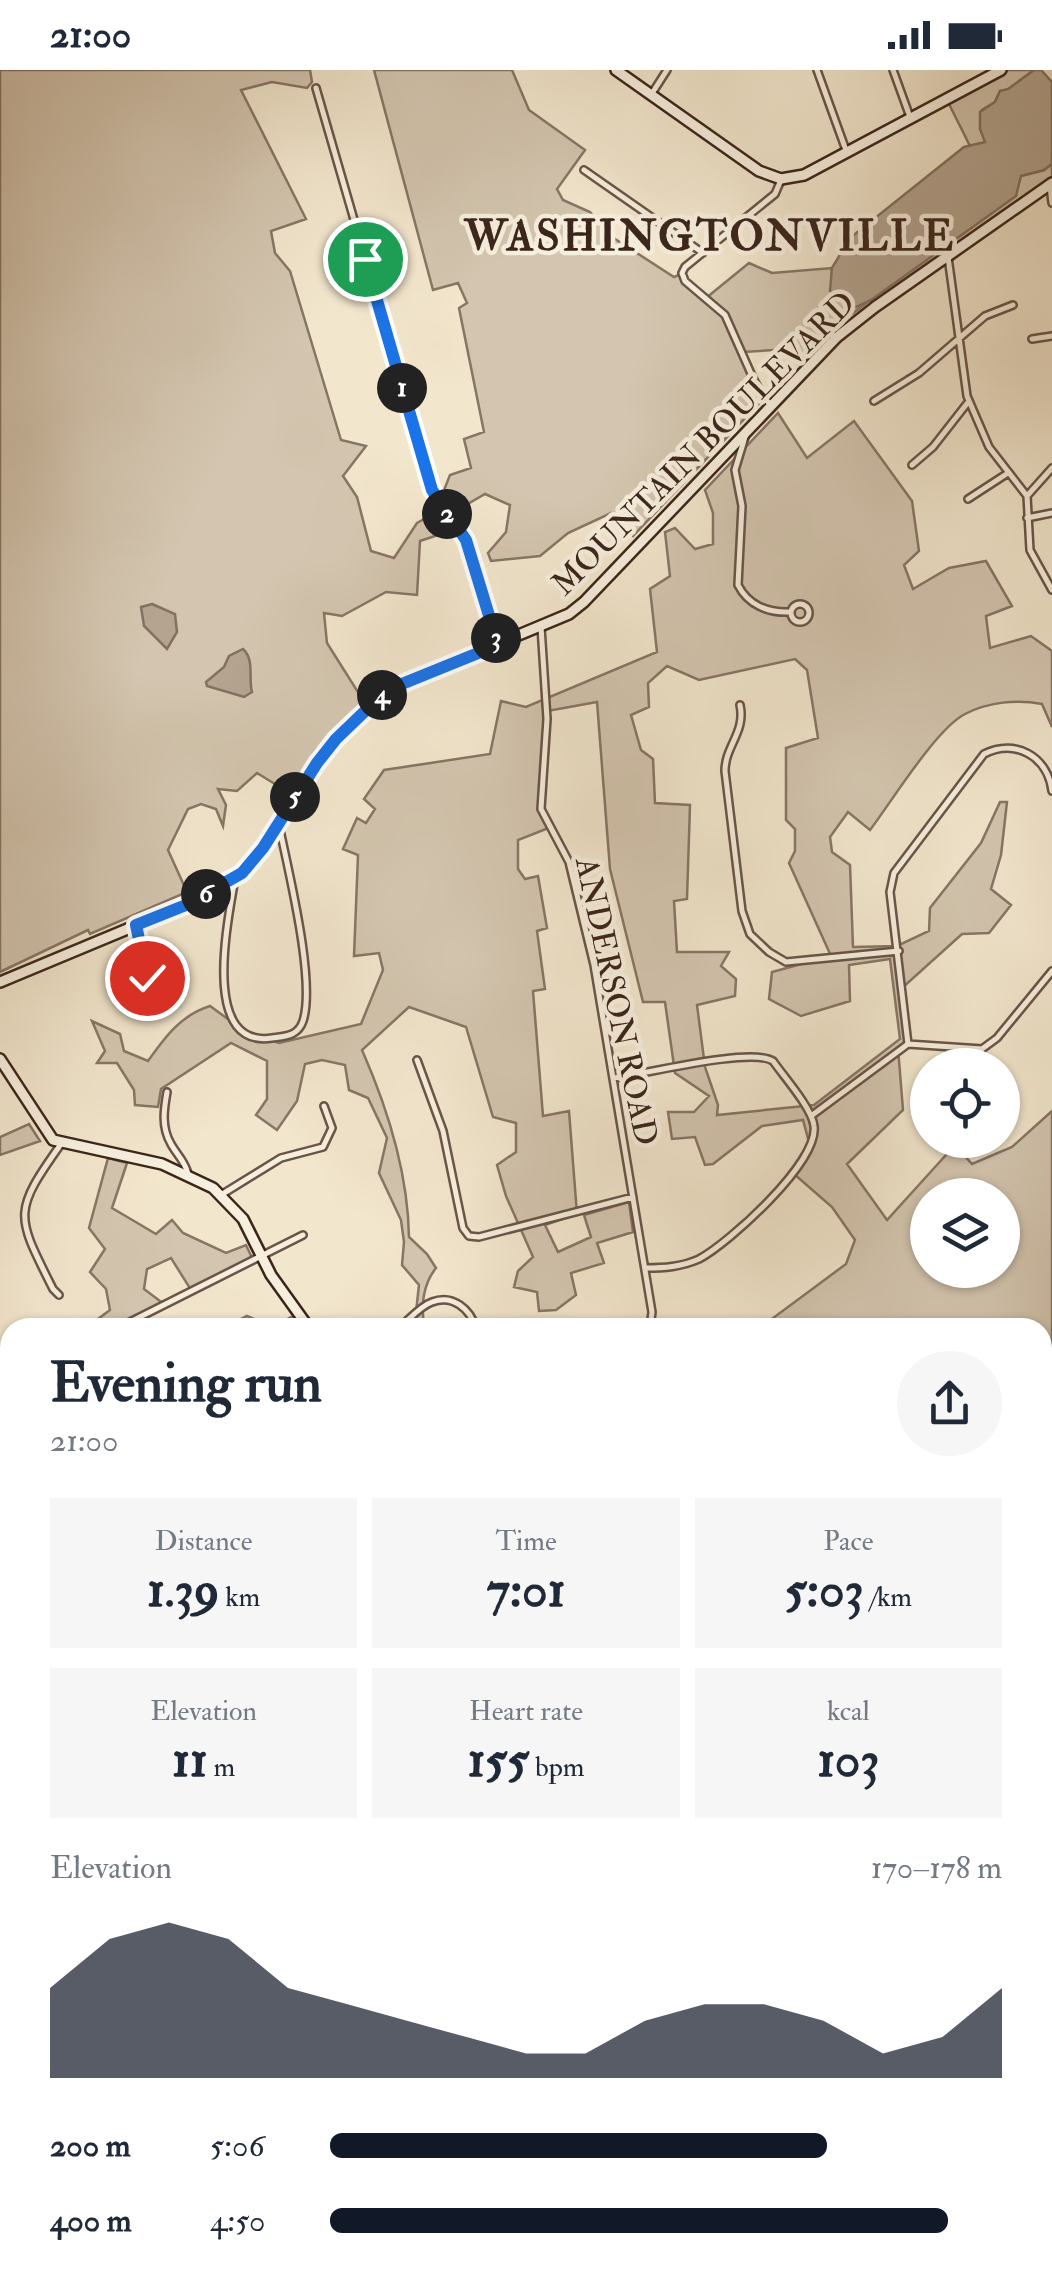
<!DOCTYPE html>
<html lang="en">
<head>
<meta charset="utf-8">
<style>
  :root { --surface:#fff; --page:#f6f6f7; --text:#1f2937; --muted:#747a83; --accent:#111827 }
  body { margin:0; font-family:"IM FELL Double Pica",serif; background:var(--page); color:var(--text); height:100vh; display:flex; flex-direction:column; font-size:38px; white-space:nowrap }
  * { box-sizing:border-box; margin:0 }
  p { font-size:32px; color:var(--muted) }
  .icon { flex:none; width:55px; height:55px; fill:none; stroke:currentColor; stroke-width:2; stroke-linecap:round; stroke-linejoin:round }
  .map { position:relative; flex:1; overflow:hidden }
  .drawer { position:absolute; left:0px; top:1248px; width:1052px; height:962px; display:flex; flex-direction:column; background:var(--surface); border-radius:30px 30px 0 0; box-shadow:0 2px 8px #0004 }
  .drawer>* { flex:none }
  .buttons { position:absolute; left:910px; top:978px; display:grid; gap:20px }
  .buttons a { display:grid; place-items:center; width:110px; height:110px; border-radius:50%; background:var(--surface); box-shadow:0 2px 8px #0004; font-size:50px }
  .pin { position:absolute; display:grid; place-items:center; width:85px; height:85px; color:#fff; margin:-42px; border:5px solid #fff; border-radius:50%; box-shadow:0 2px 10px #0007 }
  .km { position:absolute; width:50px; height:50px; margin:-25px; border-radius:50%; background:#222; color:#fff; font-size:28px; line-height:50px; text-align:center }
  .round { display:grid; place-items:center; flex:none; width:105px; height:105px; border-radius:52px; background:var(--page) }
  .head { display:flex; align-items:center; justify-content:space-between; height:170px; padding:0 50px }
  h1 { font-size:55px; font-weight:700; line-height:75px }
  .figures { display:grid; grid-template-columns:repeat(3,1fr); gap:15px; height:170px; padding:10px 50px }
  .figures div { display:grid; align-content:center; border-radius:0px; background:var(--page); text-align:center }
  .figures b { font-size:50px; font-weight:700 }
  .figures small { font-size:28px; font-weight:400 }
  .figures p { font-size:28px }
  .chart { height:280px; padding:20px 50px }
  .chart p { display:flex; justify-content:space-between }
  .chart svg { width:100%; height:180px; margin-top:10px; fill:var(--accent); opacity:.7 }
  ul { padding:0 50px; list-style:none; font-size:32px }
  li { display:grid; grid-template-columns:160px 120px 1fr; align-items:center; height:75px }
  li i { height:25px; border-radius:12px; background:var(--accent) }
  .status { display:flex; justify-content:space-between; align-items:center; height:70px; padding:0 50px; background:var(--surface); direction:ltr }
  .status svg { height:28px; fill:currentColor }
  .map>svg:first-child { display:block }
  .green { fill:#d3c5af; stroke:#877565; stroke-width:2.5; fill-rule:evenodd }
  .water { fill:#b4a490; stroke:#847161; stroke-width:2.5 }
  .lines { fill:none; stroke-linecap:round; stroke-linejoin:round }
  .street-casing { stroke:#695548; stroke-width:10 }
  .secondary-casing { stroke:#3b251b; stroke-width:14 }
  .highway-casing { stroke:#3b251b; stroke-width:18 }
  .street { stroke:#f7efde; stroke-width:5 }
  .secondary { stroke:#f7efde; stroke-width:9 }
  .highway { stroke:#f2e6cd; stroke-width:12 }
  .route-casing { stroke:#fff; stroke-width:20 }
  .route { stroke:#1a73e8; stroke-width:12 }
  .labels { text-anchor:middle; stroke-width:9; stroke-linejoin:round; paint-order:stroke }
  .street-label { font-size:32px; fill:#3b251b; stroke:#f7efde }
  .district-label { font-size:42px; font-weight:bold; letter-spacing:2.5px; fill:#3b251b; stroke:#f7efde }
</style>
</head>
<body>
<div class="status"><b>21:00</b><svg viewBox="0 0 49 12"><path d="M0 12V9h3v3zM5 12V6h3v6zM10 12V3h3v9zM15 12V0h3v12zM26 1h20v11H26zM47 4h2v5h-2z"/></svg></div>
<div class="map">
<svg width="1052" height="2209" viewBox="0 0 1052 2209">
  <rect width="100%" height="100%" fill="#f2e6cd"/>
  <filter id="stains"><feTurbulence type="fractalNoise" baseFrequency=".002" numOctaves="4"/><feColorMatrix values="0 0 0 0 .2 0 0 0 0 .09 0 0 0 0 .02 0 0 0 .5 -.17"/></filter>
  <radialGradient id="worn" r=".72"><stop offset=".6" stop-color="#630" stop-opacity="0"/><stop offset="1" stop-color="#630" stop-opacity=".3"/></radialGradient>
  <path class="green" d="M0,0H310L312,12L307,18L272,12L241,20L306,149L271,161L275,183L290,201L341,370L366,376L343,406L357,427L371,481L394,488L417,453L435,443L450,405L471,398L464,369L484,362L459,238L467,233L458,213L433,220L374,0H512L529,40L585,80L557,119L563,130L590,142L612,167L674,207L681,204L706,228L749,193L772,203L832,198L831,221L856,237L906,203L1021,106L1044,100L1052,94V113L875,237L870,230L820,269L800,291L791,279L742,282L767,325L633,466L611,443L568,463L540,486L491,491L488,483L506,462L510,435L485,424L459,439L450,461L420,471L417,525L386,522L342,546L324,543L327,573L363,630L315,681L288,722L257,703L237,721L218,719L226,735L223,756L216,739L201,734L188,739L168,780L187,822L90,864L88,860L0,902Z
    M1001,0H1034L1008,20L1000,21L995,32L982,40L986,72L970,76L946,28Z
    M778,343L807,388L854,351L912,431L919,481L904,495L913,519L949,498L986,491L1012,536L986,546L990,578L1031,566L1052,581V657L1042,634C1017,629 988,632 965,644C936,659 892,731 870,760L848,742L830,767L832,782L850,795L853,877L897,876L929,861L930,838L981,773L1000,732H1007L1001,785L991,819L1011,835L989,863L962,864L902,918L905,972L898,978L903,1040L847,1094L887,1150L955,1075L972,1094L1012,1077L1052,1041V1312L1043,1321L1042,1258L761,1257L846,1194L855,1170L832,1137L794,1104L810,1076L803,1050L762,1056L713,1094L705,1095L695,1067L672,1069L668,1042H694L709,1026L675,1003L665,932H643L610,799L597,632L547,641L541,729L551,757L518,770V799L525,809L538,806L547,858L537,861L545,919L533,921L543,1046L569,1041L577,1144L545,1155L558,1182L591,1167L584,1145L629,1132L633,1162L597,1173L604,1193L571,1203L576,1225L556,1240L539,1241L537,1222L514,1217L518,1201L533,1187L506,1126L497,1095L516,1082V1053L493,1047L466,957L409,937L362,980C388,1039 408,1102 409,1167L427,1184L436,1198C423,1214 420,1238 425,1257L409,1258L415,1251L419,1215L402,1195L404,1172L401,1150L379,1103L387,1068L368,1028L349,1020L345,995L322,990L305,994L297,1031L277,1060L256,1045L267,1029V991L231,973L161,1019L158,1037L135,1035L134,1020L117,993H97L105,981L92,951L120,964L124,981L148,991C165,967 181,945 210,936L243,960L279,973L361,954L383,900L379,883L354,886L358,785L343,779L357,748L366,753L375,739L364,729L384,700L490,684L501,631L526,637L657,582L650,519L670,506L665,462L675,458L695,479L713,474V443L705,420ZM795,589L807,600L818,668L786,678V750L795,759V781L789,793L831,886L772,902L769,929L801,946L850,931L849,895L890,889L900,969L814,1035L717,1045L718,1035L705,997L697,935L735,926L736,909L721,896L729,882H677L674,831L687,829L690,735L655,733L653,689L641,680L631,645L649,637L648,613L667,596L699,610ZM928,1125H1002V1200H928Z
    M29,1054L40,1071L0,1085V1067Z
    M108,1088L127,1093L112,1138L156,1164L172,1150L183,1163L226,1183L246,1175L253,1190L191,1220L171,1188L147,1199L144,1219L164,1234L121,1257L86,1258L110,1240L106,1219L90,1202L105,1179L89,1158Z
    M247,1246L273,1257L291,1247L301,1257H225Z
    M10,1371V1427L0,1439L10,1458V1694L0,1704V1372Z
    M10,1724V1824L0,1832V1734Z
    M10,1828V2065L0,2069V1835Z
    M346,2200H460L449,2209H336Z"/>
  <path class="water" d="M1034,0H1041L1052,12V94L1044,100L1021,106L1016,126L871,230L856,237L830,221L832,198L850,168L964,77L985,72L980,59V42L995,32L1000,21L1008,19Z
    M152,534L175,544L177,562L167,579L144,556L141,537Z
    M243,579C255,590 248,608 252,622L244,627L207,616L206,612L224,597L229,586Z"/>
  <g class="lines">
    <defs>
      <path id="street" d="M817,0L847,83
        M893,0L910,47
        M316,18L432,420L467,470L497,572
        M651,25L667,0
        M584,100L703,183
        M1050,116L1052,133
        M948,187L967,326L989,377L1027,426
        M1032,269L1052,266
        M874,331L919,303L985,246L1013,235
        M771,336L757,317L725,245L685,211L682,203L685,197L775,124L781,110
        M745,367L735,400L742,436L738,515C748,535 768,543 790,542
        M912,395L933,377L969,331
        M1052,398L1027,426L1030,480L1052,520
        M968,429L1008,403
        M1027,448L1052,443
        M791 543a9 9 0 1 1 18 0a9 9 0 1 1-18 0Z
        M541,557L547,649L541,739L569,792L594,895L652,1242L650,1258
        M740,635C746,662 725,676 725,701L742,841L750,864L769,882L786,892L899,881
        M235,808C229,846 199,979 272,968C286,966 298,966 303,951C316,911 288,800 279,755
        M136,855L146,896L144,932
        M908,974L890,822L894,803L984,684C1016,668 1048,687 1052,721
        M417,990L443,1061L463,1158L469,1166L479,1167L633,1127
        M614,1008C645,1004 751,977 773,991C784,1007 812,1038 814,1056C819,1092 729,1173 699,1189C681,1197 664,1198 645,1198
        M167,1022C164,1039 161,1057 171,1074C177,1085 185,1091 188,1104
        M811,1046L908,974L982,979L997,968L1052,901
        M221,1125L281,1088L323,1077L332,1058L324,1036
        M59,1225L53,1219C16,1145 12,1143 61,1074
        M118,1258L303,1165
        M399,1258C409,1250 420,1236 432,1232C453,1224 470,1239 476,1258
        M0,1338L10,1317
        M1042,1363L1052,1364
        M1042,1792L1052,1783
        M1042,1908L1052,1916
        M1042,1948L1052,1941
        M0,2114L10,2106
        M97,2200L103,2209
        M507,2200L512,2209
        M863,2200L872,2209
        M44,2209L56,2200
        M462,2209L474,2200
        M697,2209L709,2200
        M942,2209L952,2200"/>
      <path id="secondary" d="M616,0L759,101L781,109L804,105L1001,0
        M0,912L185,835L227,813L251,795L317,693L336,669L387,620L569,544L584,532L837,267L875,237L1052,113
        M0,989L53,1070L162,1094L213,1118L243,1149L271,1205L309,1258
        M1042,1708L1052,1698
        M0,1717L10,1706
        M1042,2031L1052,2023
        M1042,2121L1052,2131
        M598,2200L604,2209
        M819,2209L831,2200"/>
      <path id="highway" d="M1042,1568L1052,1559
        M1042,1579L1045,1597
        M230,2209L242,2200"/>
    </defs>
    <use href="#street" class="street-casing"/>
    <use href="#secondary" class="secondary-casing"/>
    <use href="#highway" class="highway-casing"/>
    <use href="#street" class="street"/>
    <use href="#secondary" class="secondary"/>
    <use href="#highway" class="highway"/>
  </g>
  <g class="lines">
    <defs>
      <path id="route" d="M147,908L136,855L186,835L242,803L263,778L317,693L336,669L387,620L498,575L466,470L432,420L365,189"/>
    </defs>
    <use href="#route" class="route-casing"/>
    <use href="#route" class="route"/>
  </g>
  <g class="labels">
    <g class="street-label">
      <text transform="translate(703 373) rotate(-45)" y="11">MOUNTAIN BOULEVARD</text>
      <text transform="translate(617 931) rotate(78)" y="11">ANDERSON ROAD</text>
    </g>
    <g class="district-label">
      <text x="710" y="180">WASHINGTONVILLE</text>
    </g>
  </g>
  <rect width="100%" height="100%" filter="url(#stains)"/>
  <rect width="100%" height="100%" fill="url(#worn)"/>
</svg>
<div class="buttons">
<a><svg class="icon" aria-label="locate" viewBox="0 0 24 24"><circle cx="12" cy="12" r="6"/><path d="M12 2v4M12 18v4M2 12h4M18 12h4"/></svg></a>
<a><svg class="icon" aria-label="layers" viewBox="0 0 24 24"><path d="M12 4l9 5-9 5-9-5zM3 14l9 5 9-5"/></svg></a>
</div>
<div class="pin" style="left:365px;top:189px;background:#1e9e55"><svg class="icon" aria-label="arrive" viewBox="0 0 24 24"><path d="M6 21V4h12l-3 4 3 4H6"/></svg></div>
<div class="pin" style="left:147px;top:908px;background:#d93025"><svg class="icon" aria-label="check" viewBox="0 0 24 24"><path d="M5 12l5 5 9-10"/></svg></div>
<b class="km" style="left:402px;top:318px">1</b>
<b class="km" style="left:447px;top:444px">2</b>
<b class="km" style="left:496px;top:568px">3</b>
<b class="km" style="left:382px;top:625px">4</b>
<b class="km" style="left:295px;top:727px">5</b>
<b class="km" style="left:206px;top:824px">6</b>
<section class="drawer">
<div class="head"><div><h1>Evening run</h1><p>21:00</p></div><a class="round"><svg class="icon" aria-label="share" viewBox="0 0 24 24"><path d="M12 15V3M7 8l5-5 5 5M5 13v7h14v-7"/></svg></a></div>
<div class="figures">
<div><p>Distance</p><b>1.39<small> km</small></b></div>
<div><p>Time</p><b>7:01</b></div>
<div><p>Pace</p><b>5:03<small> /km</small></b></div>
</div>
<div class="figures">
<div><p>Elevation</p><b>11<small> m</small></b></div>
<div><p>Heart rate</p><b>155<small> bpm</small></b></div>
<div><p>kcal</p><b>103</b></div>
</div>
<div class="chart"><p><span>Elevation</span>170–178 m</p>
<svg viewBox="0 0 160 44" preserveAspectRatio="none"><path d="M0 44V22L10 10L20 6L30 10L40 22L50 26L60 30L70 34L80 38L90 38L100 30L110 26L120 26L130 30L140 38L150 34L160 22V44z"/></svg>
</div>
<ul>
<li><b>200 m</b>5:06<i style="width:74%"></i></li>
<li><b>400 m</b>4:50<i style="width:92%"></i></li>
</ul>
</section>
</div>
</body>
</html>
